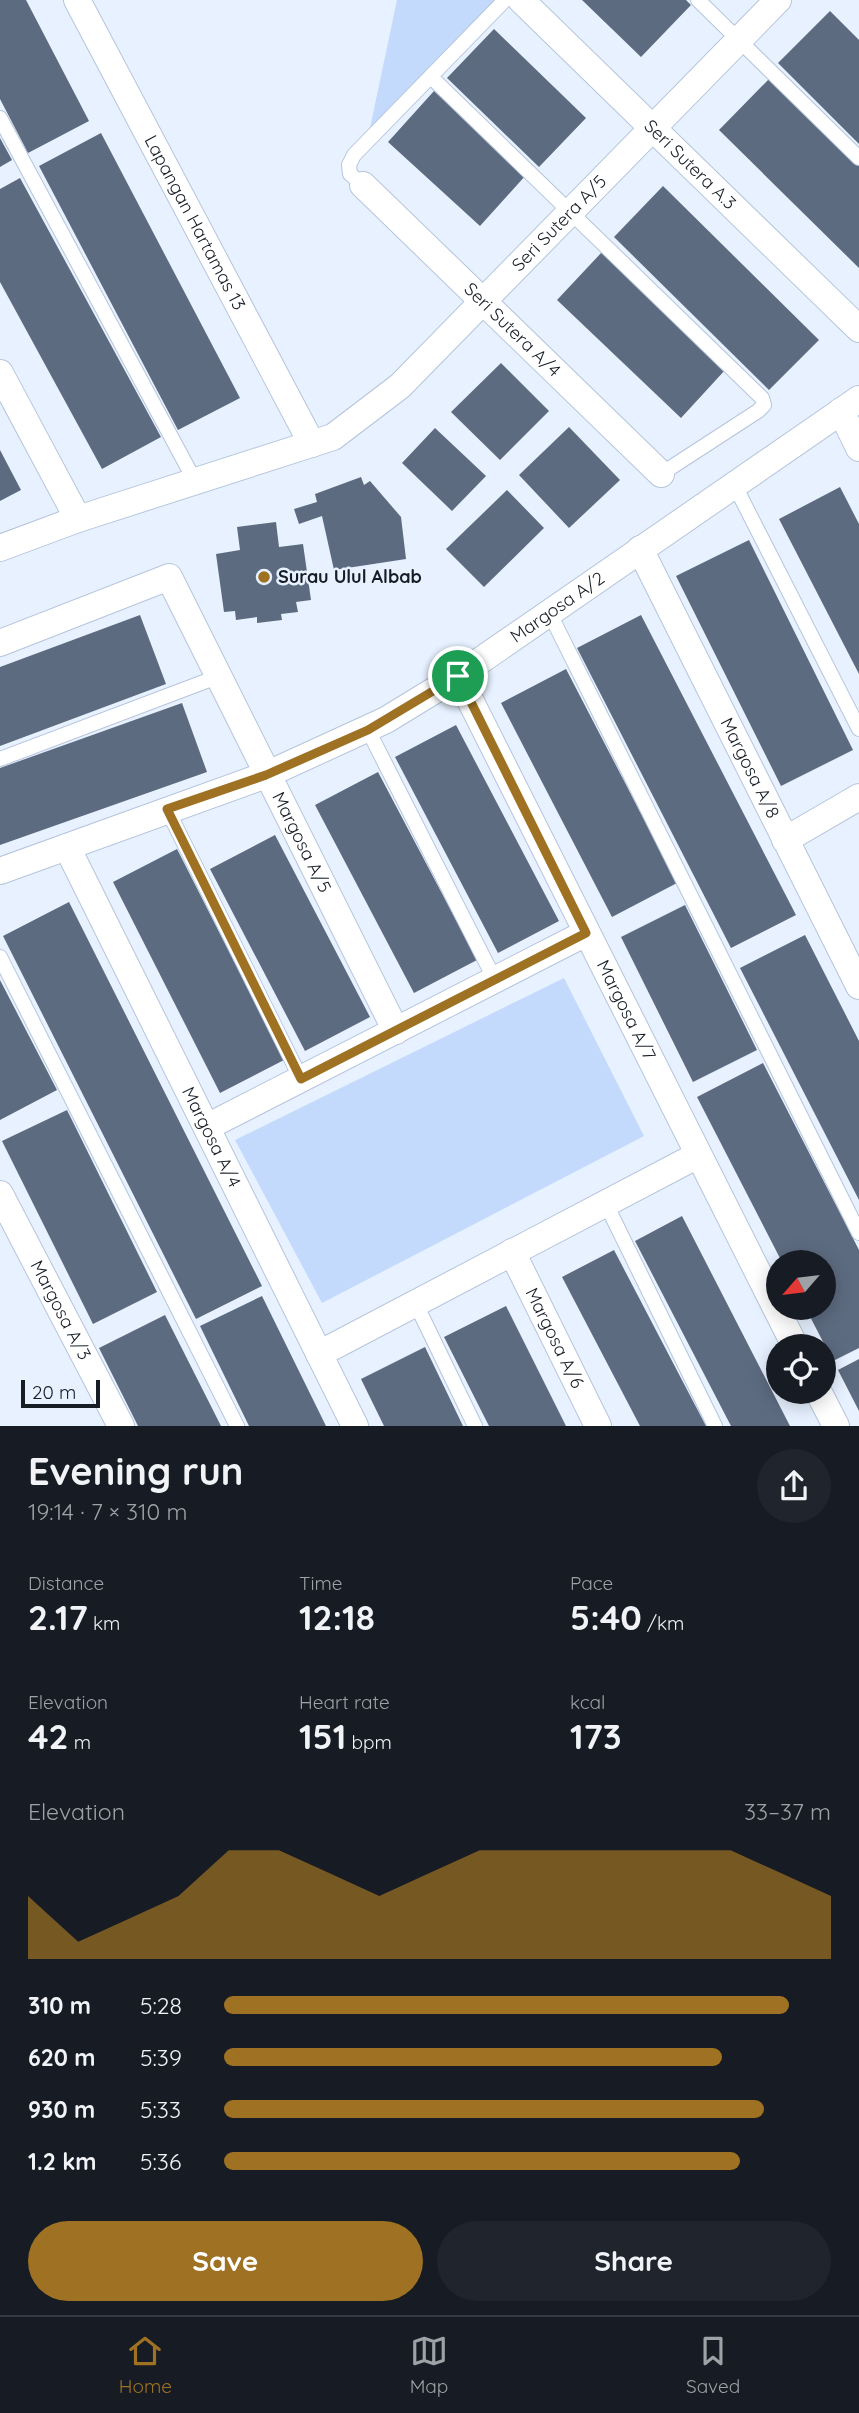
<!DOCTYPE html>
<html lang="en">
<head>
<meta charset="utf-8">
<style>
  :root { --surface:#171b24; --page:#20242c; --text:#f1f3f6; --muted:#9ea1a6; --line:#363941; --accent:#9e7222 }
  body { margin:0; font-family:Quicksand,sans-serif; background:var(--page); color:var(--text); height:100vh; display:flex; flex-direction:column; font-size:26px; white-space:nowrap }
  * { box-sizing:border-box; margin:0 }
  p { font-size:23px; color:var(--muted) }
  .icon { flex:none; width:38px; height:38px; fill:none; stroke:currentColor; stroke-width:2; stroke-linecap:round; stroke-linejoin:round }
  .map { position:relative; height:1426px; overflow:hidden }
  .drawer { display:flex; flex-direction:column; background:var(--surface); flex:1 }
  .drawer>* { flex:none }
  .needle { width:46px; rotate:242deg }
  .buttons { position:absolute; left:766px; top:1250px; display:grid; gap:14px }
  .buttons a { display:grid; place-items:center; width:70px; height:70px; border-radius:50%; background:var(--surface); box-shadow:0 4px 18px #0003; font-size:35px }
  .scale { position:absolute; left:21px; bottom:18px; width:79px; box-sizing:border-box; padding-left:7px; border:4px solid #171d25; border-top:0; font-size:19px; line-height:24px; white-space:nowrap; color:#171d25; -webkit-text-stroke:5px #e7f1ff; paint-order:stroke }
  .pin { position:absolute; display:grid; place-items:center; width:60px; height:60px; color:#fff; margin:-30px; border:4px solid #fff; border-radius:50%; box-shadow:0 2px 7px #0007 }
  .round { display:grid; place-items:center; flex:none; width:74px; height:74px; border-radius:37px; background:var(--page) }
  .summary { display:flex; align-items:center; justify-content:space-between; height:119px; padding:0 28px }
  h1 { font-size:38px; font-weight:800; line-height:52px }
  .metrics { display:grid; grid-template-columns:repeat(3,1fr); gap:10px; height:119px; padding:7px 28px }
  .metrics div { display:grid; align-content:center }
  .metrics b { font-size:35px; font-weight:800 }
  .metrics small { font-size:19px; font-weight:400 }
  .metrics p { font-size:19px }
  .chart { height:196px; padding:14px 28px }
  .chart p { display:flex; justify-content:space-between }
  .chart svg { width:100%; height:126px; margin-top:7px; fill:var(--accent); opacity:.7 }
  .primary-button { display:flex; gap:14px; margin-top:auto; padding:14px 28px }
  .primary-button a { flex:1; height:80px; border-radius:42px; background:var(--accent); color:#fff; font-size:28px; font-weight:800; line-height:80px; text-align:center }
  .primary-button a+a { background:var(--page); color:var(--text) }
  ul { padding:0 28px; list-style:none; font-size:23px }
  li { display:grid; grid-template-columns:112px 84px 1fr; align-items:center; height:52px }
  li i { height:18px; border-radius:9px; background:var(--accent) }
  .dock { display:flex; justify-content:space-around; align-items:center; height:98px; border-top:2px solid var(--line); background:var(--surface); font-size:19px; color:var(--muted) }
  .dock a { display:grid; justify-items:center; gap:4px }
  .dock .on { color:var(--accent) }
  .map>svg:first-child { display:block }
  .green { fill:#c3dafc }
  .building { fill:#5d6b80 }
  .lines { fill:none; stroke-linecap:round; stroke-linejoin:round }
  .service-casing { stroke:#b5c5dc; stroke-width:16 }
  .minor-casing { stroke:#b5c5dc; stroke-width:28 }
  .service { stroke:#fff; stroke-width:14 }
  .minor { stroke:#fff; stroke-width:26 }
  .route-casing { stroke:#fff; stroke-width:14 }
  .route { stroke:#9e7222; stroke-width:9 }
  .poi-dot { fill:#9e7222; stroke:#e7f1ff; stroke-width:2.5 }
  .labels { text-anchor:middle; stroke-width:5; stroke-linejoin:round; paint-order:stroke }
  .street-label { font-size:18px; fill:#171d25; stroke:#e7f1ff }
  .poi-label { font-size:18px; font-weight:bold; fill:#171d25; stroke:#e7f1ff; text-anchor:start }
</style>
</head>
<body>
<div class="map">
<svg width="859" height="1426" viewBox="0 0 859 1426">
  <rect width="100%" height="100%" fill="#e7f1ff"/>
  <path class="green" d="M397,0H498L370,128Z
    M564,978L644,1136L322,1303L235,1140Z"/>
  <path class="building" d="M0,0H26L89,121L28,153L0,99Z
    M582,0H686L691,5L641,57Z
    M830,11L859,40V144L778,63Z
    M494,29L586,118L539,167L447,78Z
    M770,78L859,166V268L719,130Z
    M434,91L526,175L480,226L388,142Z
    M101,133L240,398L178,430L39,166Z
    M0,138L12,160L0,167Z
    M20,178L161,437L102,469L0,282V189Z
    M663,186L819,340L769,390L614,237Z
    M602,252L726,369L681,418L557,300Z
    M501,363L549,411L500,460L451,412Z
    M569,427L620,480L569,528L519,475Z
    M435,428L486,476L452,511L402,463Z
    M0,450L21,490L0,501Z
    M361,477L364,485L370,481L401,517L406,559L334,570L322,516L299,524L294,509L317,502L315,494Z
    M840,487L859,524V674L779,519Z
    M507,490L544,528L484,587L446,549Z
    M276,522L279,547L303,544L311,600L296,602L298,612L281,614L282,620L257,623V617L236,620L235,611L224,612L216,554L240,550L237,527Z
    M749,540L853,750L781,786L676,576Z
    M140,615L166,684L0,746V667Z
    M641,615L796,915L731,948L577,648Z
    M566,669L677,883L612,917L501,703Z
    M182,703L207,772L0,845V768Z
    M456,725L559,921L498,953L395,757Z
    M378,772L477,960L414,993L315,805Z
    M275,835L370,1017L305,1051L210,869Z
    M177,849L284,1060L220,1093L113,882Z
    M69,902L262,1286L196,1319L3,936Z
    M685,905L757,1050L693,1082L621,937Z
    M805,935L859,1041V1200L740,968Z
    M0,980L57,1090L0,1120Z
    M763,1063L859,1250V1348L833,1361L805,1307H824V1262H782L697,1097Z
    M67,1110L157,1292L93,1324L2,1141Z
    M682,1216L790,1426H731L635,1241Z
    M614,1250L706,1426H640L562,1277Z
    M262,1296L326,1426H249L200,1326Z
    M506,1306L566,1426H489L444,1337Z
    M165,1315L221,1426H138L99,1348Z
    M425,1347L463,1426H384L361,1379Z
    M859,1359V1411L838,1370Z"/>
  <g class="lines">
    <defs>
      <path id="service" d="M698,0L859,158
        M431,77L762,398L764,405L758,411L661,474
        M0,118L196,483
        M363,185L350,174L349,165L354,155L505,0
        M734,484L859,729
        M549,612L859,1233
        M368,730L495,980
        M0,759L217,677
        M167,809L301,1079
        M0,957L237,1426
        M606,1204L715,1426
        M415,1302L475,1426"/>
      <g id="minor">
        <path id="s1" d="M77,0L312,444"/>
        <path id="s2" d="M521,0L859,329"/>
        <path id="s3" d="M363,185L661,474"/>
        <path d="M0,373L78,519"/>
        <path d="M841,411L859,448"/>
        <path id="s4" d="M0,548L78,519L333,437L400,386L778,0"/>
        <path id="s5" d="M640,549L859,986"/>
        <path id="s6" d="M0,643L169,577L396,1031"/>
        <path id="s7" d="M458,676L795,1346"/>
        <path d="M785,840L859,797"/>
        <path id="s8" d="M67,847L355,1426"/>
        <path id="s9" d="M0,871L266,775L386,720L458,676L859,399"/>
        <path d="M207,1127L586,933"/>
        <path id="s10" d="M0,1194L121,1426"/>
        <path id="s11" d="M512,1252L598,1426"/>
        <path d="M319,1354L698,1155"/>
        <path d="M818,1391L836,1426"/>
      </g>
    </defs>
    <use href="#service" class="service-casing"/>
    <use href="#minor" class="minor-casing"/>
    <use href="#service" class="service"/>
    <use href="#minor" class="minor"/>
  </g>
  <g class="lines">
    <defs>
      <path id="route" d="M458,676L586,933L301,1079L167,809L266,775L368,730Z"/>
    </defs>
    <use href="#route" class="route-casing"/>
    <use href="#route" class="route"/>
  </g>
  <circle class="poi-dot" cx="264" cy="577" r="7"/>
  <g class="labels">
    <g class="street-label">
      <text dy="6" stroke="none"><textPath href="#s2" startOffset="236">Seri Sutera A.3</textPath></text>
      <text dy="6" stroke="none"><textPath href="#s1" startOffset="252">Lapangan Hartamas 13</textPath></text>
      <text dy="6" stroke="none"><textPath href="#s4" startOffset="663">Seri Sutera A/5</textPath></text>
      <text dy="6" stroke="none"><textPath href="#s3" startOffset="208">Seri Sutera A/4</textPath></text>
      <text dy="6" stroke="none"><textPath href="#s9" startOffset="620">Margosa A/2</textPath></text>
      <text dy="6" stroke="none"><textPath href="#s5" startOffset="245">Margosa A/8</textPath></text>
      <text dy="6" stroke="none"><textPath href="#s6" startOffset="478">Margosa A/5</textPath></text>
      <text dy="6" stroke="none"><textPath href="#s7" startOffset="374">Margosa A/7</textPath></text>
      <text dy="6" stroke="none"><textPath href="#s8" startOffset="324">Margosa A/4</textPath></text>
      <text dy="6" stroke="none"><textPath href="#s10" startOffset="131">Margosa A/3</textPath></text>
      <text dy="6" stroke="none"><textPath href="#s11" startOffset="96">Margosa A/6</textPath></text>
    </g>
    <g class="poi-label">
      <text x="278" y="583">Surau Ulul Albab</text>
    </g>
  </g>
</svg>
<div class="buttons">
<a><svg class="needle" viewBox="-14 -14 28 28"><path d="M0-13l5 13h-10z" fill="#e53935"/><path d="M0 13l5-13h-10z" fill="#9ea1a6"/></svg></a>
<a><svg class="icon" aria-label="locate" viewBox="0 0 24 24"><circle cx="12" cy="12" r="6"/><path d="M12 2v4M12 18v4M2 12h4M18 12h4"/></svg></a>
</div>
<div class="scale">20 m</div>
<div class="pin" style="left:458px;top:676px;background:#1e9e55"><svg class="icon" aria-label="arrive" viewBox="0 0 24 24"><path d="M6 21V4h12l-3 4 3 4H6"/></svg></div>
</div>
<section class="drawer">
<div class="summary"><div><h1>Evening run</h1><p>19:14 · 7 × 310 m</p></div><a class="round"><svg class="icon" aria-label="share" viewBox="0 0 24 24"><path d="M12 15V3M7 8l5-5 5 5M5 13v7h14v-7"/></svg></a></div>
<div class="metrics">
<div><p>Distance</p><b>2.17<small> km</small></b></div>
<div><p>Time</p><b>12:18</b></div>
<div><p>Pace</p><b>5:40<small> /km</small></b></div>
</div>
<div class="metrics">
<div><p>Elevation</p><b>42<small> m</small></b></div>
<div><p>Heart rate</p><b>151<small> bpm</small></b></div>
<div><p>kcal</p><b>173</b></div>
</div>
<div class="chart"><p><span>Elevation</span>33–37 m</p>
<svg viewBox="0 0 160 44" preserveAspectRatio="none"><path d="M0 44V22L10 38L20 30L30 22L40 6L50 6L60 14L70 22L80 14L90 6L100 6L110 6L120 6L130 6L140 6L150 14L160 22V44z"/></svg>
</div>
<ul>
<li><b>310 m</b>5:28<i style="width:93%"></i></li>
<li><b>620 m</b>5:39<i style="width:82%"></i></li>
<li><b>930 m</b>5:33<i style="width:89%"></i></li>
<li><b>1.2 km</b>5:36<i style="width:85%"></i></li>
</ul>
<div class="primary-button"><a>Save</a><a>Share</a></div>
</section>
<nav class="dock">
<a class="on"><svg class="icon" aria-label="home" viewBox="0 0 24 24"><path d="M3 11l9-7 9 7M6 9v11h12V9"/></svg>Home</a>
<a><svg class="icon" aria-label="map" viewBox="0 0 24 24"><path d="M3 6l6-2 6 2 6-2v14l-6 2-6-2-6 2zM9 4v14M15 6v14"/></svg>Map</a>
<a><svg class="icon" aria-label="saved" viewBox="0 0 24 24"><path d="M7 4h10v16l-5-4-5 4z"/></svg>Saved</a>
</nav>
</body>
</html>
